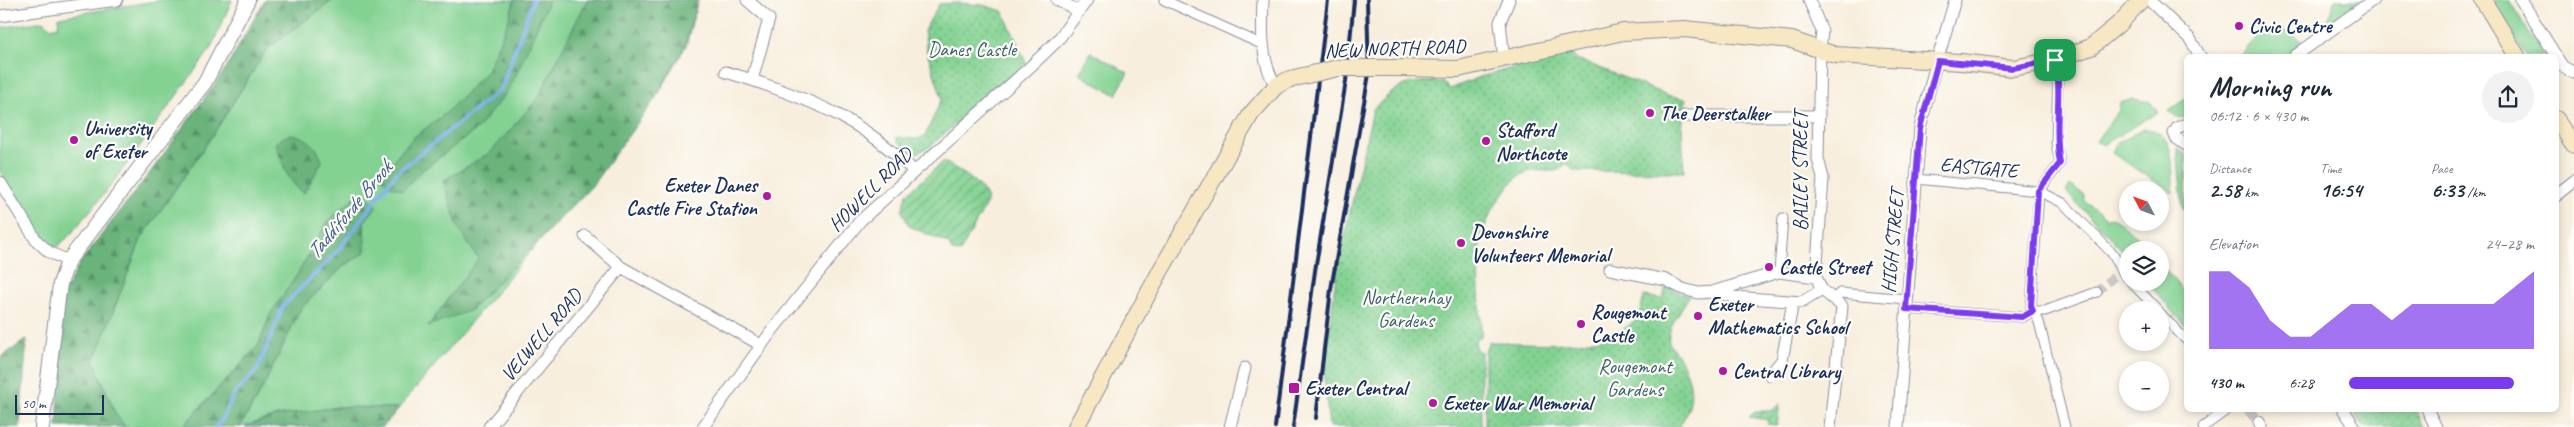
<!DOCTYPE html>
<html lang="en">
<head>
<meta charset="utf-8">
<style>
  :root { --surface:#fff; --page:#f2f2f3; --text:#1f2937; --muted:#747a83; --accent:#7c3aed }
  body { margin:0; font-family:Caveat,sans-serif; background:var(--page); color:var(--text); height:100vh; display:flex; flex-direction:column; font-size:19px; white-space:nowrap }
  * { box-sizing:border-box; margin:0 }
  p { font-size:16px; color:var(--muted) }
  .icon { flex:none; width:28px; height:28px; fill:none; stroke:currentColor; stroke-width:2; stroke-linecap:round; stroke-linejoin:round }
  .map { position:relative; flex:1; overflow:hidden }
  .side { position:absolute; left:2184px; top:54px; width:375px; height:358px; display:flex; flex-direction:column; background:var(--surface); border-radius:8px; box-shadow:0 2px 8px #0003 }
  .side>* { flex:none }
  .needle { width:32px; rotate:311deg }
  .tools { position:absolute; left:2119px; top:181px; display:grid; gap:10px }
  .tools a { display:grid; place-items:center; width:50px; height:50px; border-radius:50%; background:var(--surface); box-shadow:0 2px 8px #0003; font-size:25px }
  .scale { position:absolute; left:15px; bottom:12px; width:89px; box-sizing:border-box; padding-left:5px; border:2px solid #1b2f5e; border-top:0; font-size:14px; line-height:18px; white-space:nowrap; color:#1b2f5e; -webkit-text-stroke:4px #fdfcf7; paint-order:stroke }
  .pin { position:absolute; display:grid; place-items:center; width:42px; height:42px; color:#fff; margin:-21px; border-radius:10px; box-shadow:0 2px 8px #0006 }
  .round { display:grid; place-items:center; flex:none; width:52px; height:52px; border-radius:26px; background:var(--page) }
  .head { display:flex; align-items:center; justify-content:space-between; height:85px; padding:0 25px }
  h1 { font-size:28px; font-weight:600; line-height:38px }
  .metrics { display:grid; grid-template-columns:repeat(3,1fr); gap:8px; height:85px; padding:5px 25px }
  .metrics div { display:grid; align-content:center }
  .metrics b { font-size:21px; font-weight:600 }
  .metrics small { font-size:14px; font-weight:400 }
  .metrics p { font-size:14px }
  .chart { height:140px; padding:10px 25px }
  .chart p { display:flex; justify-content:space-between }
  .chart svg { width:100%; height:90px; margin-top:5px; fill:var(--accent); opacity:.7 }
  ul { padding:0 25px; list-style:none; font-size:16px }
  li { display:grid; grid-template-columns:80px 60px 1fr; align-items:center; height:38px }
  li i { height:12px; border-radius:6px; background:var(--accent) }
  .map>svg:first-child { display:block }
  .grass { fill:#83d292; stroke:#4f8078 }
  .forest { fill:url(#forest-firs); stroke:#42726d }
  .park { fill:url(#park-dots); stroke:#4f8078 }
  .garden { fill:url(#garden-furrows); stroke:#4f8078 }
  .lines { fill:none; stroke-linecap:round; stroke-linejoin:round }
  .stream { stroke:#7fb1eb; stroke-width:4 }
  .pedestrian-tunnel { stroke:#ccc8c4; stroke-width:9; stroke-dasharray:9 4.5; stroke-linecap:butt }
  .minor-tunnel { stroke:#ccc8c4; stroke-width:11; stroke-dasharray:11 5.5; stroke-linecap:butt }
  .pedestrian-casing { stroke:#8a8e9e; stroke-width:11 }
  .minor-casing { stroke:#8a8e9e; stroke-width:13 }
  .tertiary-casing { stroke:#8a8e9e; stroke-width:16 }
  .secondary-casing { stroke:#8a8e9e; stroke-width:18 }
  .pedestrian { stroke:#fff; stroke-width:9 }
  .minor { stroke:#fff; stroke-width:11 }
  .tertiary { stroke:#fff; stroke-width:14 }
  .secondary { stroke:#f7e8c3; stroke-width:16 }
  .rail { stroke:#1b2f5e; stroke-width:4 }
  .secondary-bridge-casing { stroke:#8a8e9e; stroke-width:18; stroke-linecap:butt }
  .secondary-bridge { stroke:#f7e8c3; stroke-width:16 }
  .route-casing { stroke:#fff; stroke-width:10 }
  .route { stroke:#7c3aed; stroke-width:6 }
  .poi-dot { fill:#b5179e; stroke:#fdfcf7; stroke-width:2 }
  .labels { text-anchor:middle; stroke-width:4.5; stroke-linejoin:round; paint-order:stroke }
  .poi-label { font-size:20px; font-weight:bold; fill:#1b2f5e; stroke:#fdfcf7; text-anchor:start }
  .street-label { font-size:20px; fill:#1b2f5e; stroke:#fdfcf7 }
  .park-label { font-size:20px; fill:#3a606e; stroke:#fdfcf7 }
  .water-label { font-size:21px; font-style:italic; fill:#3e5c8f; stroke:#fdfcf7 }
</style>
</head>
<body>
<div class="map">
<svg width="2574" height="427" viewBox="0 0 2574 427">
  <defs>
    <pattern id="forest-firs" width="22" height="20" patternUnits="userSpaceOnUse" patternTransform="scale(1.25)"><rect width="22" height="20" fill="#6ab47c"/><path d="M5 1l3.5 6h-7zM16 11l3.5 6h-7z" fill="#569369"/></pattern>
    <pattern id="park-dots" width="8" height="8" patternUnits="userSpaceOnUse" patternTransform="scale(1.25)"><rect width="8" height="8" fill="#83d292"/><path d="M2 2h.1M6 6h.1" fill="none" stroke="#6aab7a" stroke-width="1.8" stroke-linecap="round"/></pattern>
    <pattern id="garden-furrows" width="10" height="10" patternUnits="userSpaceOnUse" patternTransform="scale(1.25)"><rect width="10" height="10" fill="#83d292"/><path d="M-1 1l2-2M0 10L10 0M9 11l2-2" fill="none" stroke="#6aab7a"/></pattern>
  </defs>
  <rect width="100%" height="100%" fill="#fdfcf7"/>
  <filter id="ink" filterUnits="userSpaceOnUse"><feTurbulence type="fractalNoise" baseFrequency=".02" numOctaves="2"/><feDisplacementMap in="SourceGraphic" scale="10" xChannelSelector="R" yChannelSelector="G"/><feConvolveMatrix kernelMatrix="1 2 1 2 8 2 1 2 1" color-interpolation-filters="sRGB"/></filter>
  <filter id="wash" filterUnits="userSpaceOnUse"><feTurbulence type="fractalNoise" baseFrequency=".0096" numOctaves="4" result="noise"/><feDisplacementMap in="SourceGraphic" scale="20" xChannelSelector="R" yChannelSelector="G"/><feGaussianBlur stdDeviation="1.12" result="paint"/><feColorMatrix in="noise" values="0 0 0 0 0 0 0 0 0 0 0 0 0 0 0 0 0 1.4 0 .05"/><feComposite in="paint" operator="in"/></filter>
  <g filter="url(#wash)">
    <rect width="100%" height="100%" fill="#f8eedd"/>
    <path class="grass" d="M161,0H232L210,50L109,188L69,236L57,247L42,243L0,171V28L44,21L51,28L58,26L59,17Z
      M333,0H698L686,46L659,93L591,185L540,240L399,408L338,407L277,416L240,427L261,391L301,308L344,266L365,252L364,222L297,275L271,313L258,346L182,427H125L115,413L94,361L141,239L214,133L267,49Z
      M2335,0H2363L2325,27Z
      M2491,0H2509L2543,56H2526Z
      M2280,30L2290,32L2303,42L2284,56H2240L2259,35Z
      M1091,52L1128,73L1116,95L1079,74Z
      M2186,98V118L2177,117L2169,111Z
      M2134,99L2150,102L2158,112L2103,145L2096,141L2119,110L2120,103Z
      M2144,129C2177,129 2172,169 2173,193L2112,153L2118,142Z
      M2177,148L2186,155V216L2182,202Z
      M2070,185L2084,195V201L2107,218L2112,217L2144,241L2134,250H2128L2127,255L2066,192Z
      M2160,263L2186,295V327L2148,283L2160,282Z"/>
    <path class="forest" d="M265,0H333L267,49L214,133L141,239L94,361L115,413L125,427H57L63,295L81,261L152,170L225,70Z
      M514,0H549L510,88L477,129L424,169L403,190L390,186L381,175L413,138L447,112L487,71L509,19Z
      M587,0H698L685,45L655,99L591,187L471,310L428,326L478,259L458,227L443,181L491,152L538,98Z
      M290,134C307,136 318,146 322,162L304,193C287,183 281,160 276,142Z
      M365,195L377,206L364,222L365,252L344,266L301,308L261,391L240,427H182L258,346L271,313L297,275L326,224L353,198Z
      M27,339L20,427H0V358Z
      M338,407L399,408L383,427H245L277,416Z"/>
    <path class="park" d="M956,3L982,5L1003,11L1027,65L983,99L931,146L915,154L897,141V137L917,139L925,136L942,98L927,52L924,31L939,4Z
      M1572,51V55L1577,59L1667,95L1686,99L1682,127L1684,172L1574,171L1567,163C1564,165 1561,169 1558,170C1547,174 1536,166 1521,175C1512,180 1507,189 1501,197C1466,246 1482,282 1481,337H1476L1475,349L1481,352V427H1329L1324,374L1336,274L1373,109C1402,83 1403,81 1442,82L1450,89L1480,77Z
      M1666,287L1689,296C1683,308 1666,328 1669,342C1671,347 1677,353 1680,358C1694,384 1695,403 1679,427H1485V352L1489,342C1528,342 1606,352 1634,321C1640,314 1642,305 1644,296L1663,299Z
      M2351,409H2415L2425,427H2364Z"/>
    <path class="garden" d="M944,161C958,171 987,184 987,203L960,252L952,251L949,244L909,226L902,211L907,194Z
      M1780,404L1777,425L1768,424V420L1749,417L1756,411H1771Z"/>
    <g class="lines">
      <path class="stream" d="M215,427L222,420L233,396L258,369L283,306L337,252L396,173L501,89L533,0"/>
    </g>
  </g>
  <g filter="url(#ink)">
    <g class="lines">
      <path class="pedestrian-tunnel" d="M2097,292L2117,274"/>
      <path class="minor-tunnel" d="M2248,409L2259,422"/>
      <defs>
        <path id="pedestrian" d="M1164,0L1263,45
          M2053,48L2058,75L2056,143L2060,163L2039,191L2031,306L2039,322L2065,427
          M1916,179L2039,191L2063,203L2110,251C2118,260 2119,269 2128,278
          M1779,272L1783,218
          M2131,282L2158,310
          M1834,298L1840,293L1907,299
          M1906,309L2023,317L2033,311H2045L2097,292
          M2160,313L2186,340
          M2203,427L2228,409"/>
        <path id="minor" d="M747,0L769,19L752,80C819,103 861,120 914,171
          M1057,0L1079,11
          M1263,0C1262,28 1260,61 1276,86
          M1809,0L1822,31L1820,50L1818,159L1823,178L1816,277L1822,290L1842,306L1830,427
          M2149,0L2190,39L2200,56
          M2521,0L2556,56
          M0,16L117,0
          M2295,56L2373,0
          M2556,56L2562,66L2574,73
          M1504,60L1500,22L1509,0
          M726,72L752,80
          M1684,116H1819
          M2186,124L2177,128L2174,133L2176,138L2186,145
          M0,182L36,240L49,252L68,261
          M2556,195L2574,181
          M585,236L621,267L761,345
          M1610,269L1666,280L1683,289L1698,293L1712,292L1733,297L1802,302L1822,290
          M1712,292L1779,272L1816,277
          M1770,375L1782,360L1793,302
          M2343,409L2355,427
          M2427,409L2436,427
          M2259,422L2262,427
          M489,427L621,267
          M703,427L771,332L860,221L1031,66L1058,40L1087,0
          M1230,427L1245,368
          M1898,427L1920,128L1933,75L1955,0"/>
        <path id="tertiary" d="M42,427L60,284L68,261L205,82L248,0"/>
        <path id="secondary" d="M2483,0L2517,56
          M1396,68L1458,69L1623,32L1684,29L1792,40L1835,55L1961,62L2013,68L2055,60L2091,47L2121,22L2141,0
          M2556,119L2574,145
          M1076,427L1162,268L1251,114L1276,86L1290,79"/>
      </defs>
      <use href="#pedestrian" class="pedestrian-casing"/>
      <use href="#minor" class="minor-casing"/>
      <use href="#tertiary" class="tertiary-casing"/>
      <use href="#secondary" class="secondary-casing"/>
      <use href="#pedestrian" class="pedestrian"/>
      <use href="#minor" class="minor"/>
      <use href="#tertiary" class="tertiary"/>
      <use href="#secondary" class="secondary"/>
      <path class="rail" d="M1316,418L1331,289L1369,74L1367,0
        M1275,427L1328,0
        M1293,427L1315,271L1346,81L1354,0"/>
      <defs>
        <path id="secondary-bridge" d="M1290,79L1338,68H1396"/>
      </defs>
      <use href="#secondary-bridge" class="secondary-bridge-casing"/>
      <use href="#secondary-bridge" class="secondary-bridge"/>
    </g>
  </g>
  <g class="lines" filter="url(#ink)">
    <defs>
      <path id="route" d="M2055,60C2063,94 2053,129 2060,163L2038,191L2031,306L2033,311L2022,317L1906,309L1920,128L1938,61L2013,68Z"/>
    </defs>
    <use href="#route" class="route-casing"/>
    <use href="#route" class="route"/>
  </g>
  <g class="poi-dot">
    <circle cx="2239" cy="26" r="5"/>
    <circle cx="1650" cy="113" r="5"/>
    <circle cx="74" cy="140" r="5"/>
    <circle cx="1486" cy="141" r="5"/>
    <circle cx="767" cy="196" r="5"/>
    <circle cx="1461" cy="243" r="5"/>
    <circle cx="1769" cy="267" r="5"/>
    <circle cx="1698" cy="316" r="5"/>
    <circle cx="1581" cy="324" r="5"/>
    <circle cx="1723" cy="371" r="5"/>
    <rect x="1288" y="382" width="12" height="12" rx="2.5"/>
    <circle cx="1433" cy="403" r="5"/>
  </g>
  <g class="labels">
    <g class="poi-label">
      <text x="2249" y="33">Civic Centre</text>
      <text x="1660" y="120">The Deerstalker</text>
      <text x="84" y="135">University<tspan x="84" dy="23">of Exeter</tspan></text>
      <text x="1496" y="137">Stafford<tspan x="1496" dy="23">Northcote</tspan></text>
      <text x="757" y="192" text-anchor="end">Exeter Danes<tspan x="757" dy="23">Castle Fire Station</tspan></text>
      <text x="1471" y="239">Devonshire<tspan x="1471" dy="23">Volunteers Memorial</tspan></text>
      <text x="1779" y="274">Castle Street</text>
      <text x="1708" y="311">Exeter<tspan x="1708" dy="23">Mathematics School</tspan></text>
      <text x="1591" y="319">Rougemont<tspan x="1591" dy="23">Castle</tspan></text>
      <text x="1733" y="378">Central Library</text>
      <text x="1305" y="395">Exeter Central</text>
      <text x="1443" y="410">Exeter War Memorial</text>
    </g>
    <g class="street-label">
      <text transform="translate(1395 48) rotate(-2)" y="7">NEW NORTH ROAD</text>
      <text transform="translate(1979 167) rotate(5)" y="7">EASTGATE</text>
      <text transform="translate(1800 171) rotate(-90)" y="7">BAILEY STREET</text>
      <text transform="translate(870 189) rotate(-45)" y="7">HOWELL ROAD</text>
      <text transform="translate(1892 241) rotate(-85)" y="7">HIGH STREET</text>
      <text transform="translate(541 335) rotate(-50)" y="7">VELWELL ROAD</text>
    </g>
    <g class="park-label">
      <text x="972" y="56">Danes Castle</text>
      <text x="1406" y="304">Northernhay<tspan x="1406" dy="23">Gardens</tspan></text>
      <text x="1635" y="373">Rougemont<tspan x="1635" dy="23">Gardens</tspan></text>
    </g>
    <g class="water-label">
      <text transform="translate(349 210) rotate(-50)" y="7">Taddiforde Brook</text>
    </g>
  </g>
</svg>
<div class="tools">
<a><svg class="needle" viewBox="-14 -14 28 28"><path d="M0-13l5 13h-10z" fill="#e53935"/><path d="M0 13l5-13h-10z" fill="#747a83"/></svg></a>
<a><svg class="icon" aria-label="layers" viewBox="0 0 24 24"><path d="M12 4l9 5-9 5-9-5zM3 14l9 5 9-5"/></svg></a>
<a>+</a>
<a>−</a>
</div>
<div class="scale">50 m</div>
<div class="pin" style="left:2055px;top:60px;background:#1e9e55"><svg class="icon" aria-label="arrive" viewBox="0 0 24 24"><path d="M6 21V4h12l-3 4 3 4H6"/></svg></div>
<section class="side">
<div class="head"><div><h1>Morning run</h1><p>06:12 · 6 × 430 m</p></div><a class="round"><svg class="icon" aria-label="share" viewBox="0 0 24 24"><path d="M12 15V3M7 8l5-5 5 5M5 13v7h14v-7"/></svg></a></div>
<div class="metrics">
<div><p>Distance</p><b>2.58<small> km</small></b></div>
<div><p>Time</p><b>16:54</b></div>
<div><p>Pace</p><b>6:33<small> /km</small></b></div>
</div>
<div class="chart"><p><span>Elevation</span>24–28 m</p>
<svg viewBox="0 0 160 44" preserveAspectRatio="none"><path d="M0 44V6L10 6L20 14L30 30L40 38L50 38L60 30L70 22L80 22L90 30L100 22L110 22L120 22L130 22L140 22L150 14L160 6V44z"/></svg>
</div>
<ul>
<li><b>430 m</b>6:28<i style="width:89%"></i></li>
</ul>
</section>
</div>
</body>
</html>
